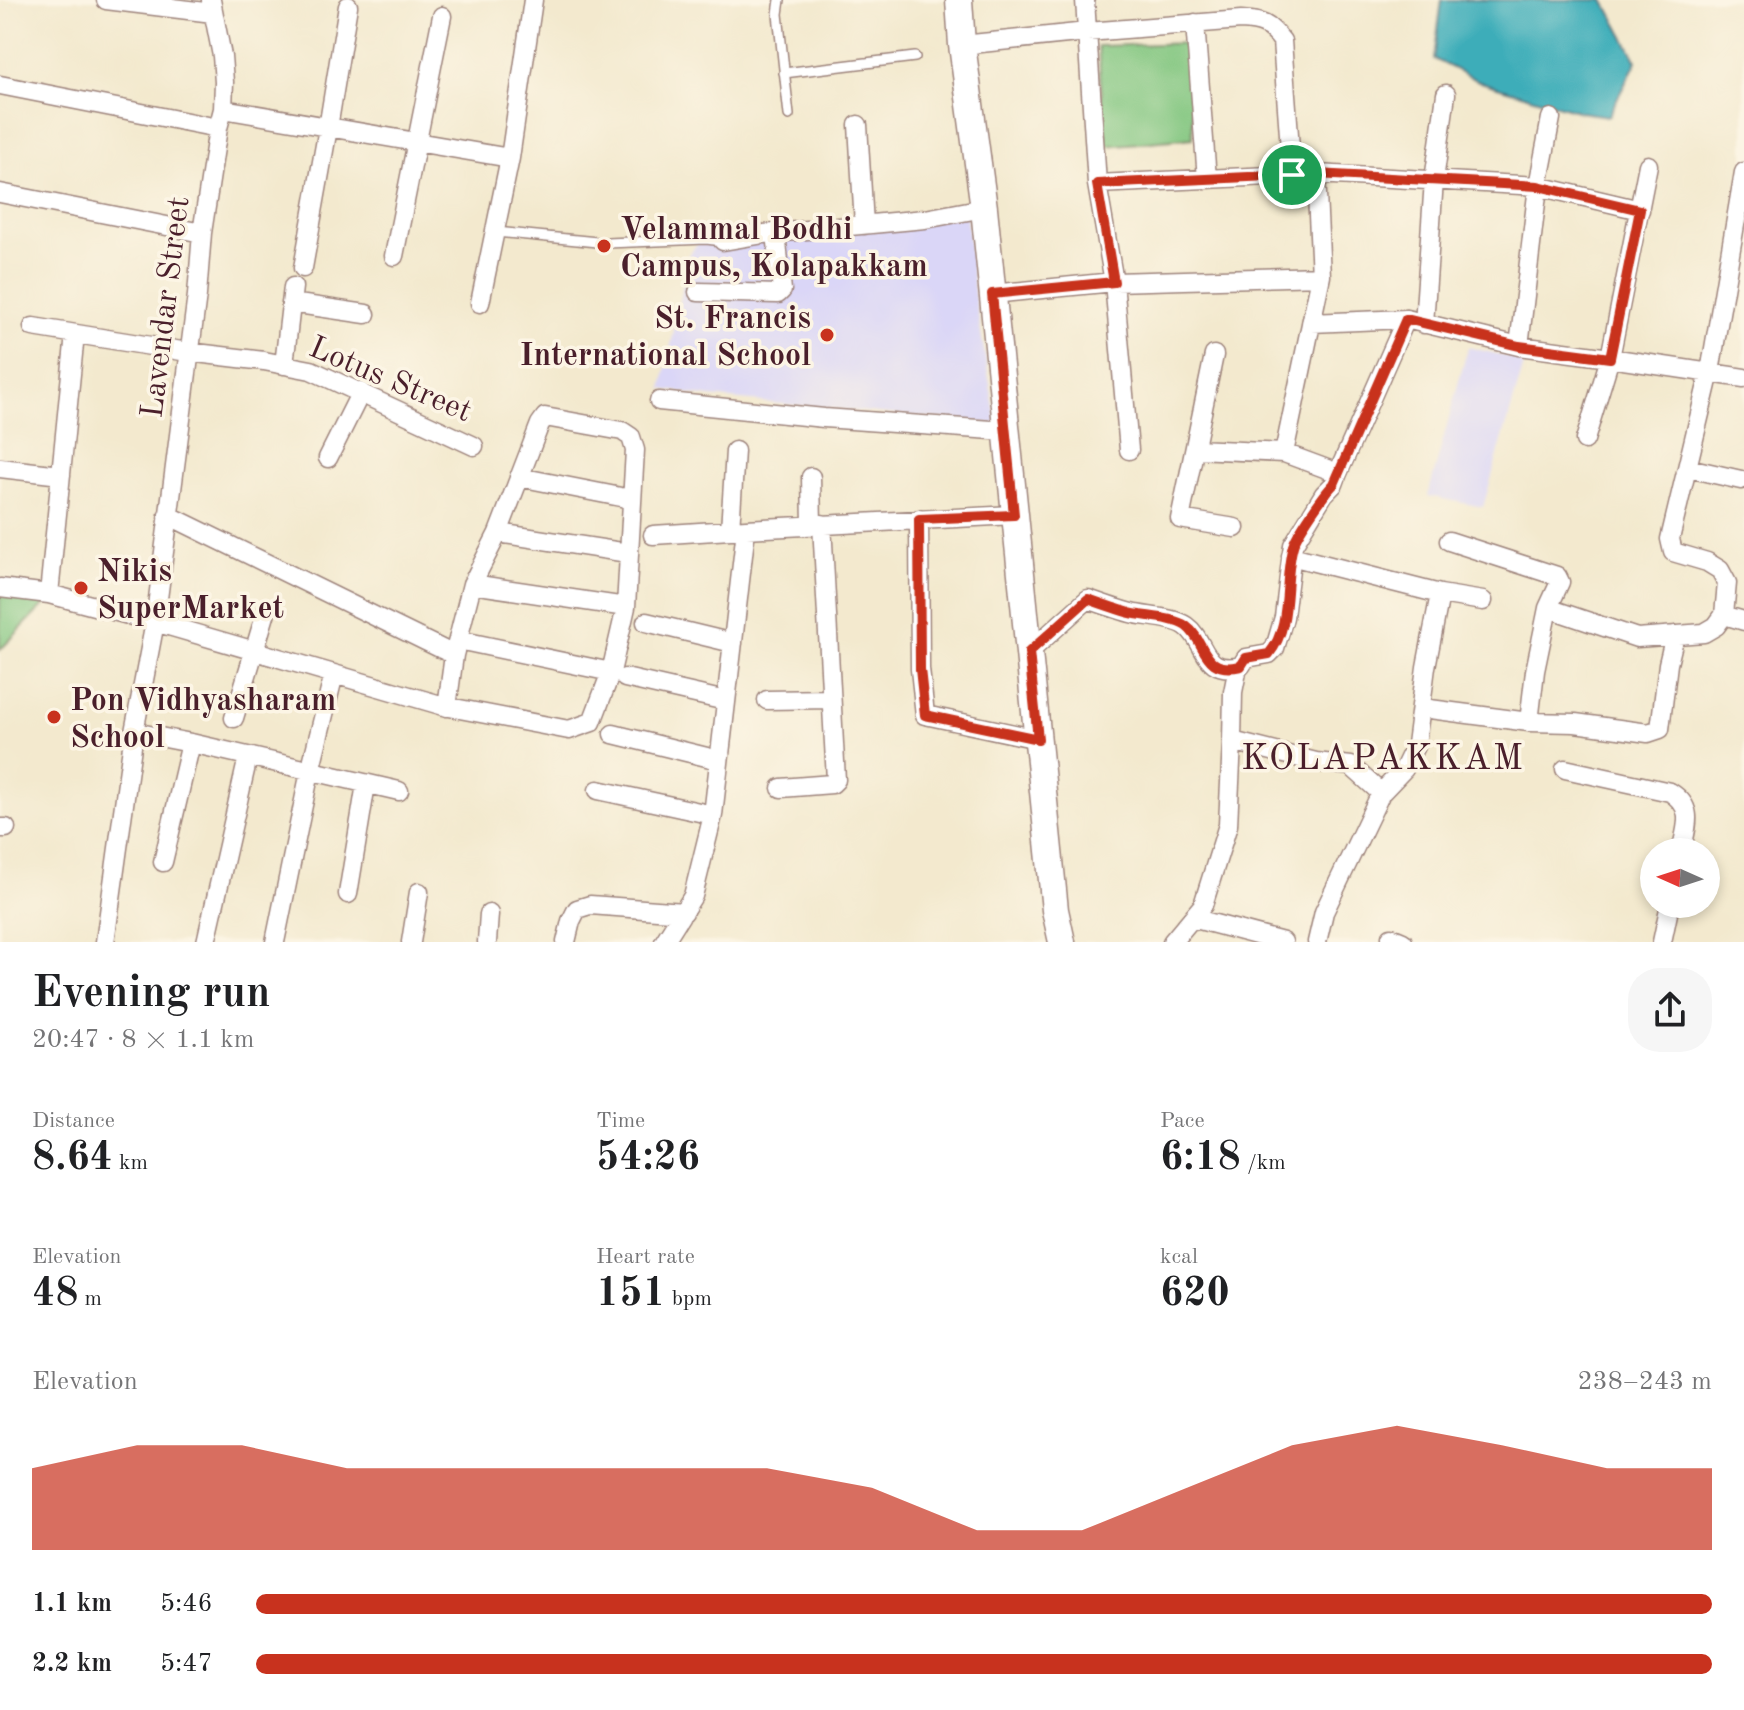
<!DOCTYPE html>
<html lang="en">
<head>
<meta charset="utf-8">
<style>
  :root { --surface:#fff; --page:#f6f6f6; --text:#202124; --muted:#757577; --accent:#c8321e }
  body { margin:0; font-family:"Old Standard TT",serif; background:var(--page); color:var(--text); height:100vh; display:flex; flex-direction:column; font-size:30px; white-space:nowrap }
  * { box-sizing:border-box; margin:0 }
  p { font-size:26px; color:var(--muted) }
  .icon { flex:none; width:44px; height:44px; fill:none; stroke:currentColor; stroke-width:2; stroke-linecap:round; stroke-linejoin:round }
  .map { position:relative; height:942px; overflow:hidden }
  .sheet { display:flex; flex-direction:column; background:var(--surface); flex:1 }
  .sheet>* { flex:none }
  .needle { width:52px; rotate:273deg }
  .tools { position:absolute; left:1640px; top:838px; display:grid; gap:16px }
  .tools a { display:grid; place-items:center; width:80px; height:80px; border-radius:50%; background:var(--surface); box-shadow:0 4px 12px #0003; font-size:40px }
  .pin { position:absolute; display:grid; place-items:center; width:68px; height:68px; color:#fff; margin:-34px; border:4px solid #fff; border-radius:50%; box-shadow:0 2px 8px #0007 }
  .round { display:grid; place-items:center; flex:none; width:84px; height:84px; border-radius:32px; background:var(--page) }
  .overview { display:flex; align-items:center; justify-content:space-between; height:136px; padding:0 32px }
  h1 { font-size:44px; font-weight:800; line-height:60px }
  .metrics { display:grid; grid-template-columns:repeat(3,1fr); gap:12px; height:136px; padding:8px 32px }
  .metrics div { display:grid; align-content:center }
  .metrics b { font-size:40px; font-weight:800 }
  .metrics small { font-size:22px; font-weight:400 }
  .metrics p { font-size:22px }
  .chart { height:224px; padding:16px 32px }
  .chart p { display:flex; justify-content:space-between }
  .chart svg { width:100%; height:144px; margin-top:8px; fill:var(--accent); opacity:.7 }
  ul { padding:0 32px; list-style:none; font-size:26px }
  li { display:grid; grid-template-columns:128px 96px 1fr; align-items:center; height:60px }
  li i { height:20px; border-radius:10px; background:var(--accent) }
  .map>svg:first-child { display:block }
  .built { fill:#dad6f7 }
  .green { fill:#82c680; stroke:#667256; stroke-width:2 }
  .water { fill:#3dadb9; stroke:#446672; stroke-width:2 }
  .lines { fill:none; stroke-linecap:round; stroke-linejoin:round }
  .service-casing { stroke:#9e847c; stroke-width:12 }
  .minor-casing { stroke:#9e847c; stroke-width:21 }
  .secondary-casing { stroke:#9e847c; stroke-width:29 }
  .service { stroke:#fff; stroke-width:9 }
  .minor { stroke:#fff; stroke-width:18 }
  .secondary { stroke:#fff; stroke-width:26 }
  .route-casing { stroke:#fff; stroke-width:16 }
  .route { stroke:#c8321e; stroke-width:10 }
  .poi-dot { fill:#c8321e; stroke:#fcf5e5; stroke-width:3 }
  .labels { text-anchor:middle; stroke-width:7; stroke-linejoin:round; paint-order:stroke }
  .poi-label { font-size:32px; font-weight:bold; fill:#4a1f2b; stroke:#fcf5e5; text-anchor:start }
  .street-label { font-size:32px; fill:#4a1f2b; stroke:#fcf5e5 }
  .quarter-label { font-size:36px; letter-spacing:2px; fill:#4a1f2b; stroke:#fcf5e5 }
</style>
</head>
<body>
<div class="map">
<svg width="1744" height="942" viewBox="0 0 1744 942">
  <rect width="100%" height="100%" fill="#fcf5e5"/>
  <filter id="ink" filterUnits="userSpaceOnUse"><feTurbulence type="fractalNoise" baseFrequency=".0125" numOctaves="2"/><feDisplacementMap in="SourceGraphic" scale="16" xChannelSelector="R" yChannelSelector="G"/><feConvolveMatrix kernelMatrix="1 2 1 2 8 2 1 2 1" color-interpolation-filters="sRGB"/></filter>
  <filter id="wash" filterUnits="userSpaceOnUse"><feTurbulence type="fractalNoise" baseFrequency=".006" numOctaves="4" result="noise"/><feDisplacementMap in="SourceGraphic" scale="32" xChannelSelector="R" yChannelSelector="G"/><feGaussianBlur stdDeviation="1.8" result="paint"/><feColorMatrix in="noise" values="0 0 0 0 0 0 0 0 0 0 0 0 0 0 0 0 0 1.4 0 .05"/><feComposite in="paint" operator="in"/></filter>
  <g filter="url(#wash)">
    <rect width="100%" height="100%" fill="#f3e9ce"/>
    <path class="built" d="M966,216L975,299L997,424L709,397L662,389L682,291L684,260L698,243Z
      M1468,347L1525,361L1483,507L1428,496Z"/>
    <path class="green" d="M1190,43L1193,138L1106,146L1098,46Z
      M0,595L48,601L0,650Z"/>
    <path class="water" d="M1442,0H1604L1637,61L1608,116L1580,112L1481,82L1434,59Z"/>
  </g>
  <g filter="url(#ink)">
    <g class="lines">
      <defs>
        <path id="service" d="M780,0L778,14L789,115
          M784,73L915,57
          M496,232L607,243L706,239L723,241"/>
        <path id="minor" d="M106,0L213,13
          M1085,0L1097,184L1114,282L1129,450
          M1195,23L1207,179
          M962,45L1087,32L1241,20C1262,21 1269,24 1282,41L1292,175
          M0,85L218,128
          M223,109L510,158L533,0
          M858,125L864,225
          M1648,165L1610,358L1744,378
          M1097,184L1316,174L1538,186L1640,210
          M0,193L202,233
          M723,241L764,234L925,219L984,208
          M394,256L442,16
          M303,268L328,128L348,6
          M698,292L778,294L782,290L776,233
          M992,294L1114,282L1321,276
          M291,303L366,314
          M480,303L510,158
          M1311,323L1406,319L1519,346L1610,358L1585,440
          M1424,324L1434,180L1446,94
          M33,327L188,352L264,361L311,370L474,446
          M1519,346L1538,186L1551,118
          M1214,355L1180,519L1235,528
          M284,365L293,287
          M659,401L824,418L1006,431
          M1195,449L1284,453L1321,276L1316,174
          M1284,453L1338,473L1406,319
          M328,458L361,392
          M0,468L61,475
          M1688,468L1741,480
          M519,477L631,499
          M811,477L812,524
          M919,519L920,669L925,715L1038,739
          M730,530L735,451
          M498,533L628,553
          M653,535L746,529
          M1449,541L1557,576L1560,582L1548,608
          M1291,556L1440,594
          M472,584L626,607
          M0,588L49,594L155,622L444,706L569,730L592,722L611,672L624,616L626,607L635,450L631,437L622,431L545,417L540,424L498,533L472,584L454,655L168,515
          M49,594L75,334
          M1724,615L1744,621
          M646,622L733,643
          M1675,635L1668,664L1660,729L1648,733L1575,723L1529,722L1535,671L1548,608L1637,638L1704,633L1716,626L1724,615L1727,583L1720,570L1707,562L1673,552L1670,539L1710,372L1744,172
          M458,640L611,672
          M1029,652L1088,599C1102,604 1116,609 1131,613C1146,617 1173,617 1186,626C1207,641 1201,675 1241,666L1246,658L1269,654L1275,648L1284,617L1293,545L1324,494L1334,484L1338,473
          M625,678L726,701
          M767,700L831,699
          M447,707L454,655
          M1422,708L1529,722
          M234,718L266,612
          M134,732L191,743L399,791
          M613,734L719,760
          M1232,741L1233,692L1238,667
          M1565,769L1670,792C1696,808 1686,827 1681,852
          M781,788L832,784L836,780L822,524
          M598,790L713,815
          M1381,793L1404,769L1416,744L1426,667L1440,594L1483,601
          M0,828H6
          M163,862L191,743
          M348,894L366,784
          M1192,918L1283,942
          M1391,937L1403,942
          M105,942L134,732L155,622L197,295L202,233L218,128L223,109L224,82L222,56L211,0
          M206,942L248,757
          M275,942L310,771L334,674
          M411,942L419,892
          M487,942L489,914
          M566,942L571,921L577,909L590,905L684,912
          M664,942L693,896L713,815L746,529L1014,515
          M1172,942L1203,905L1228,825L1232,741L1316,762L1351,766L1381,793L1324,912L1317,942
          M1662,942L1670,904"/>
        <path id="secondary" d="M959,0L962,45L984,208L1055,910L1062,942"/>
      </defs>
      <use href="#service" class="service-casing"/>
      <use href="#minor" class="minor-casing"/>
      <use href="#secondary" class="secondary-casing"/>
      <use href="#service" class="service"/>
      <use href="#minor" class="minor"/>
      <use href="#secondary" class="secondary"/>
    </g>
  </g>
  <g class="lines" filter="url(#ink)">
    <defs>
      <path id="route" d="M1316,174L1538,186L1640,210L1610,358L1519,346L1406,319L1334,484C1324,494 1296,534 1293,546C1283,580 1293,625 1269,654L1246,658L1241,666C1201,675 1207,641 1186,626C1173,617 1146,617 1130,613C1116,609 1102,604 1088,599L1029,652L1038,739L925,715L920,669L919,519L1014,515L992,294L1114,282L1097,184Z"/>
    </defs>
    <use href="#route" class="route-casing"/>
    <use href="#route" class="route"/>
  </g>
  <g class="poi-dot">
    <circle cx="604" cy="246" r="8"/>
    <circle cx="827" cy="335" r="8"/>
    <circle cx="81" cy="588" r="8"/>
    <circle cx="54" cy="717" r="8"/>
  </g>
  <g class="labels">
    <g class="poi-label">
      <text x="620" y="239">Velammal Bodhi<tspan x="620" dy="37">Campus, Kolapakkam</tspan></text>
      <text x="811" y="328" text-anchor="end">St. Francis<tspan x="811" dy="37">International School</tspan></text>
      <text x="97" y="581">Nikis<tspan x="97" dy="37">SuperMarket</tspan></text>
      <text x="70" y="710">Pon Vidhyasharam<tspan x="70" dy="37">School</tspan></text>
    </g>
    <g class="street-label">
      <text transform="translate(164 307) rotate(-83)" y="11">Lavendar Street</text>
      <text transform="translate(391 378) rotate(23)" y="11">Lotus Street</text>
    </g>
    <g class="quarter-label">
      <text x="1383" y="769">KOLAPAKKAM</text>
    </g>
  </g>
</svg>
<div class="tools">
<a><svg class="needle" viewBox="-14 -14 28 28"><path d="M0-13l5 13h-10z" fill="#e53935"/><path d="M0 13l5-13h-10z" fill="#757577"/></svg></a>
</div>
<div class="pin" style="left:1292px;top:175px;background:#1e9e55"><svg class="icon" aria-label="arrive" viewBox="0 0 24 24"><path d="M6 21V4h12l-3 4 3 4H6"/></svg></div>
</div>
<section class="sheet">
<div class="overview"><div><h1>Evening run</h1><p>20:47 · 8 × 1.1 km</p></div><a class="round"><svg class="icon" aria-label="share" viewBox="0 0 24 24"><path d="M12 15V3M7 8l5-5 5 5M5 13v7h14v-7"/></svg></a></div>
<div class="metrics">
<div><p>Distance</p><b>8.64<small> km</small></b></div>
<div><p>Time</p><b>54:26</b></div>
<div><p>Pace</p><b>6:18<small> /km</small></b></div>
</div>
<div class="metrics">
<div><p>Elevation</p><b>48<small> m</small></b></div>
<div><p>Heart rate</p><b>151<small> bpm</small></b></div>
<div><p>kcal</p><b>620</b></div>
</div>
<div class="chart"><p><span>Elevation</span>238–243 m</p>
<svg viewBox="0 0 160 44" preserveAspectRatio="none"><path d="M0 44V19L10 12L20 12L30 19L40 19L50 19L60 19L70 19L80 25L90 38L100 38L110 25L120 12L130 6L140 12L150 19L160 19V44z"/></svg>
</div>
<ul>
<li><b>1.1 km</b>5:46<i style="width:100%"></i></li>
<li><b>2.2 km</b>5:47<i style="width:100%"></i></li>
</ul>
</section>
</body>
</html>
